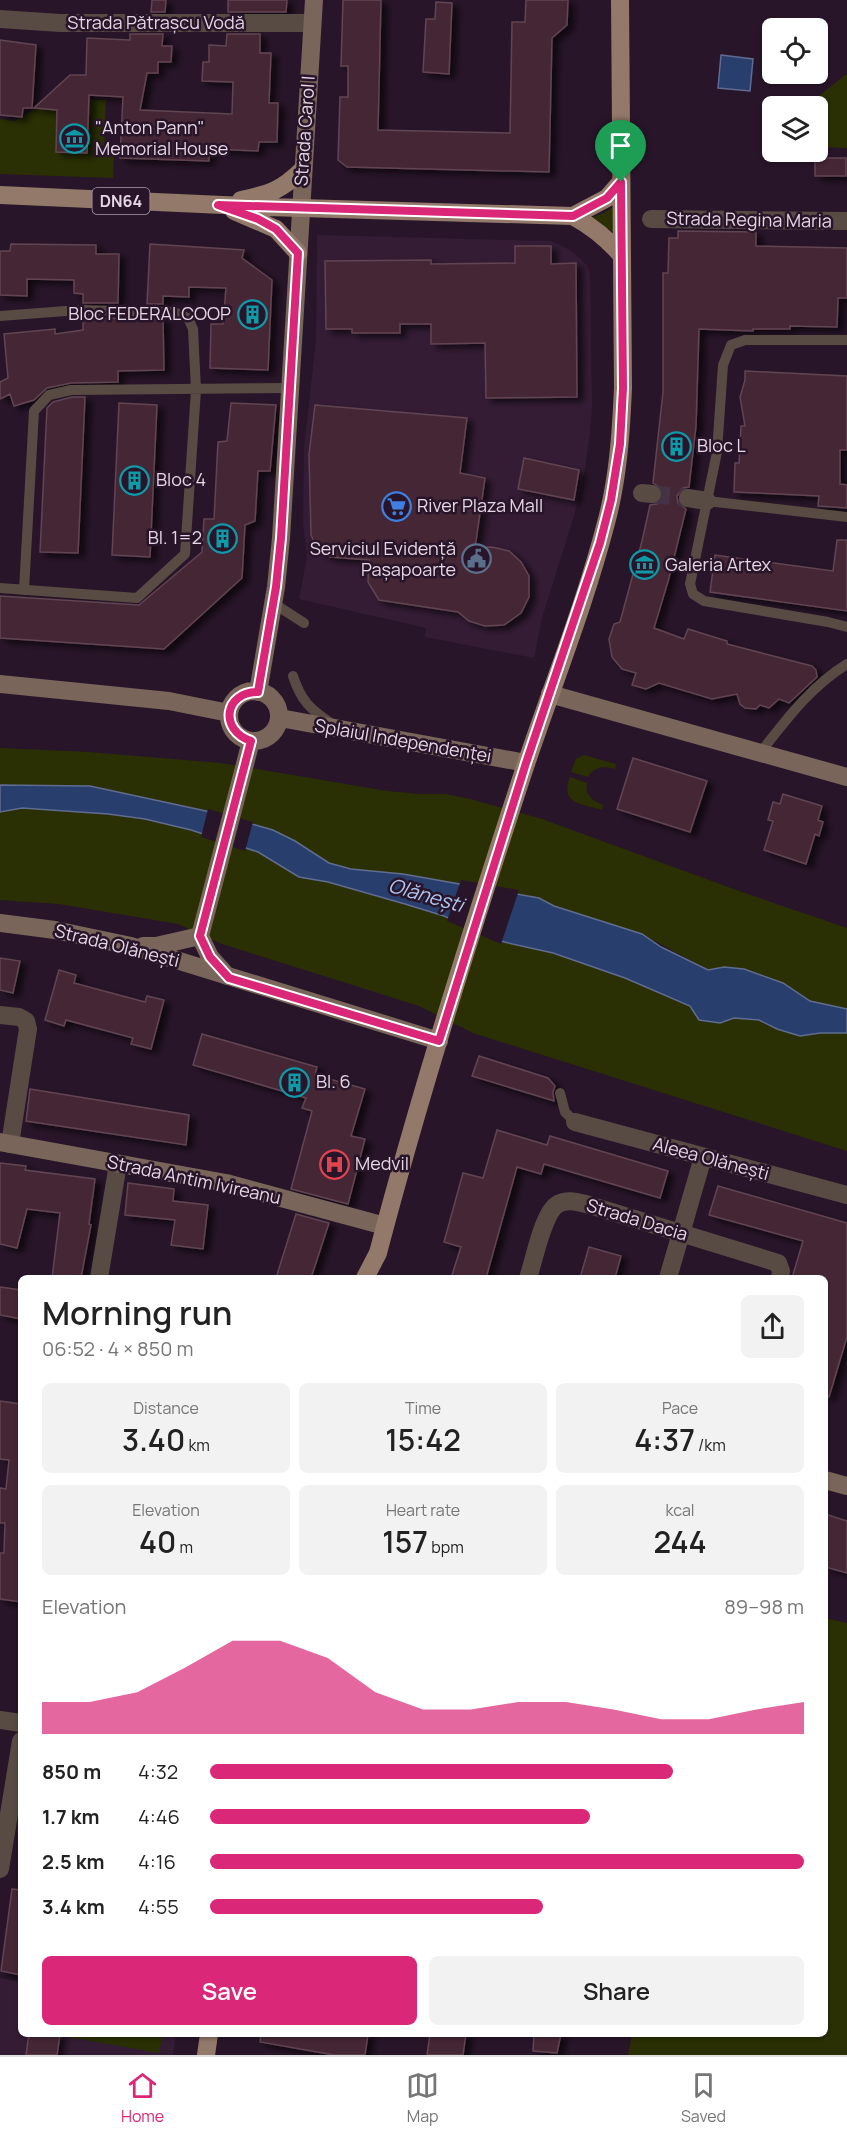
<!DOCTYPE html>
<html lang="en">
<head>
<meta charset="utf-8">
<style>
  :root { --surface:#fff; --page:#f2f2f2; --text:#222; --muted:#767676; --line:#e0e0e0; --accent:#db2777 }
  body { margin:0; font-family:Manrope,sans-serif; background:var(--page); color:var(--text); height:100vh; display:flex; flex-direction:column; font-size:22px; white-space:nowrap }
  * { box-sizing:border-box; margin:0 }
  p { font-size:20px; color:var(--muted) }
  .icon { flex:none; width:33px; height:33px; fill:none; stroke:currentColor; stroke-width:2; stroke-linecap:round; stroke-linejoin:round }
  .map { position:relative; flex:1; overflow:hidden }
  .drawer { position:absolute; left:18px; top:1275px; width:810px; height:762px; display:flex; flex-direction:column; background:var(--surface); border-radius:9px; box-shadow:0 2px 4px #0004 }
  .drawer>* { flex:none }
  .controls { position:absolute; left:762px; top:18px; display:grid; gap:12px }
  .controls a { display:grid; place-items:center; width:66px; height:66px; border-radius:9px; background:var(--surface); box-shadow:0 2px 4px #0004; font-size:30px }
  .pin { position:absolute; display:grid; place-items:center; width:51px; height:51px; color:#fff; margin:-62px -26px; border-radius:50% 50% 50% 0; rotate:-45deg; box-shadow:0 0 6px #0007 }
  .pin .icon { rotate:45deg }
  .round { display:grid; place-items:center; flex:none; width:63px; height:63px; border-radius:9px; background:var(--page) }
  .overview { display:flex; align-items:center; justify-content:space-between; height:102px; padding:0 24px }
  h1 { font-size:33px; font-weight:600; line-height:45px }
  .metrics { display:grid; grid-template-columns:repeat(3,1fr); gap:9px; height:102px; padding:6px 24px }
  .metrics div { display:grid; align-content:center; border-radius:9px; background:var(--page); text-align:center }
  .metrics b { font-size:30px; font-weight:600 }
  .metrics small { font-size:16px; font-weight:400 }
  .metrics p { font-size:16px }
  .chart { height:168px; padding:12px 24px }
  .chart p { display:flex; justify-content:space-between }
  .chart svg { width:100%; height:108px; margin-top:6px; fill:var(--accent); opacity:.7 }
  .button { display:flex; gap:12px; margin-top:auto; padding:12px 24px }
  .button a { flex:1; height:69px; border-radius:9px; background:var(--accent); color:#fff; font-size:24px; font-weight:600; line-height:69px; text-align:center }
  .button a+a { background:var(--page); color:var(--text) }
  ul { padding:0 24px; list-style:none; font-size:20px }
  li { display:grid; grid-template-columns:96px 72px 1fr; align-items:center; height:45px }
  li i { height:15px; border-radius:8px; background:var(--accent) }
  .dock { display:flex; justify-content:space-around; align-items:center; height:84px; border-top:2px solid var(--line); background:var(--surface); font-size:16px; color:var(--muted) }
  .dock a { display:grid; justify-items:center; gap:3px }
  .dock .current { color:var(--accent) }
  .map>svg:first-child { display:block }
  .built { fill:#341c35 }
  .green { fill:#2a3003 }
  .water { fill:#283e6c; stroke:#606c90; stroke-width:1.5 }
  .pier { fill:#281529 }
  .building { fill:#442836; stroke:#624452; stroke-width:1.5; filter:url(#shadow) }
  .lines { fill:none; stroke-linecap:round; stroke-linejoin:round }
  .street-tunnel { stroke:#443245; stroke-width:18; stroke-dasharray:18 9; stroke-linecap:butt }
  .lane { stroke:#584b44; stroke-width:10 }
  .street { stroke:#584b44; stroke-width:18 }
  .secondary { stroke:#796559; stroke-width:18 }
  .primary { stroke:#937969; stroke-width:18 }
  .route-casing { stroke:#fff; stroke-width:12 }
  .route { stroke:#db2777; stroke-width:8 }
  .labels { text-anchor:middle; stroke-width:5; stroke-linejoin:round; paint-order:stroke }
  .shield { fill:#281529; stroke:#ac9cac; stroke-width:1.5 }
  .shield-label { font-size:16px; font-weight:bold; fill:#e4d6e4 }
  .street-label { font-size:18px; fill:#e4d6e4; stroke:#281529 }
  .poi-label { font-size:18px; fill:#e4d6e4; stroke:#281529; text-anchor:start }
  .water-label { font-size:20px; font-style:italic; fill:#adc5f1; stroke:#281529 }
</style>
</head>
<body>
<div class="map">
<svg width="847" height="2055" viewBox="0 0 847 2055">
  <defs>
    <filter id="shadow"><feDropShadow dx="6" dy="4" stdDeviation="3" flood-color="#0009"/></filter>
  </defs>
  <rect width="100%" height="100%" fill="#281529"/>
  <path class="built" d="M317,235L551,241L570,250L587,265L590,275L591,338L592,408L590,433L585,470L574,516L542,618L534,658L425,637L426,628L299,599L307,556L303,525L304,448L316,340Z
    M0,1978L21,1982V2034H176L173,2055H0Z"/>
  <path class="green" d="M845,75H847V148L822,147L818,141L819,96Z
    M52,98L106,100L104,152H114L113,178L0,174V119L15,121Z
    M613,207V232L590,218L604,213Z
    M0,748L89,752L221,763L387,791L419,794H445L470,799L542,819L739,891L847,928V1009L810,1001L783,983L724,967L708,970L642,934L554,906L539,898L403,874L351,869L329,863L295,841L273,830L206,811L90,786L0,785Z
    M584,755L616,764L615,769C604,766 594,766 588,777L571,772L576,759Z
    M570,777L587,783C584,795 593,801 603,805L602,810C582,804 559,804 570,777Z
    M22,808L77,811L145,819L191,830L258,852L299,877L328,882L405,904L444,916L504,942L553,953L625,978L690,1006L720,1023L734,1018L759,1020L777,1029L800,1036L820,1033H847V1151L473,1033L419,1006L222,944L178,924L59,904L0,900V812Z
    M825,1618L847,1623V2055H628L632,2034H825Z
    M68,2034H163L159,2053L68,2037Z"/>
  <path class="water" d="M721,55L753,59L750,91L718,88Z
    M0,785L90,786L206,811L273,830L295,841L329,863L351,869L403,874L539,898L554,906L642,934L661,947L708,970L724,967L744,969L783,983L810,1001L847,1009V1033H820L800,1036L777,1029L759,1020L734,1018L720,1023L699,1020L690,1006L625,978L553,953L504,942L444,916L405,904L328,882L299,877L258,852L191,830L145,819L108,814L22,808L0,812Z"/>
  <path class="pier" d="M208,809L253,822L245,851L201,837Z
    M461,880L519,890L501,944L447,921Z"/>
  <path class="building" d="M152,0H166L165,12H151Z
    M228,0H287L286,12H228Z
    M343,0H381L378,130L510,133L512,22H525L526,0H568L567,25L552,38L549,172L347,167L338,160L340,97H348V66H341Z
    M436,2L452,3L449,74L423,72L426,19H435Z
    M130,34H163L162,46H172L171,62H158V73H147L140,110L232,114L233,82L202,81L203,62H209V45L226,46L227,34H260V53H271L269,103H278L277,142H259L258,151L209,149V161L120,158L123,97L89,95L87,153L56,152L57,110L34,108L70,75H86L87,38L130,40Z
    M0,40L36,45L32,108H23L22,117L0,115Z
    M815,158H846V176H815Z
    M678,231L756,232V246L847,248V298H838L837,327L790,326V329H753V331L699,329L696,426L689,487L683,488L677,496L678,503L686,509L669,578L654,628L684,639L688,629L727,641V644L812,666L816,670L817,677L789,703L779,699L769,708L760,705L756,709L745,708L740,704L737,694L712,699L659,683L646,689L632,685L636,673L622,669L612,657L609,639L614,624L620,622L642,541L650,505L657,504L663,496L662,489L653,483L663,392V273H668L669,238H678Z
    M11,244L96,245V254H119L118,303H83V294L74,293V280L27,279V296L0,295V251H10Z
    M150,244L244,250L242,258L272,280L268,370L210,368L211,324H223L226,288L189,287V297L163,296V304H147Z
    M515,246H551V264L576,263L577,397L486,398L485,343L431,344V324H400V333H352V329H326L325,261L431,260V264L515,263Z
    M83,318L163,319L164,370L118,371V382L71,383L47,388L34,400L14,406L10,394L0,399V382L8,378L4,334L55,329V334L83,330Z
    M745,371L847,376V450H840V484L847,485V508L818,506L819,496L734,492L735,463H739L741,426H745L740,397L745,380Z
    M72,397H85L78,553L40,552L47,408L53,402Z
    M119,403L157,405L150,557L112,555Z
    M231,403L276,405L270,471H258L255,521L245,525L242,578L164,649L0,638V596L139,605L202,552L204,519H214L218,442L227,441Z
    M315,405L467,418L460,473L485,478L475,548L492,547L509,551L521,562L529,576V597L521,613L504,625L485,626L469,621L458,612L379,600L368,582L369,560L330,557L318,550L311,535L309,455Z
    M524,458L579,470L574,500L518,489Z
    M837,540H847V611L710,592L715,555L833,571Z
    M633,758L707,781L690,832L617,809Z
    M783,794L822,806L818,820L823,822L819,836L815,834L806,864L764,850L773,821L768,820L773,802L780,804Z
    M0,958L20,961L13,993L0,990Z
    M59,970L76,975L74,983L145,1002L147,996L164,1000L151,1049L131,1044L133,1038L66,1020L64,1026L45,1020Z
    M202,1034L317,1067L315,1075L365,1089L351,1136L365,1139L348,1204L291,1189L312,1111L302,1108L306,1098L193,1065Z
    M479,1056L548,1078L555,1086L553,1092L554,1101L472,1076Z
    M30,1089L189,1115L186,1145L26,1121Z
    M497,1130L547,1145L550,1136L668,1171L660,1198L544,1164L541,1174L517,1167L486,1278H451L461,1247L444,1242L463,1173L483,1178Z
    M0,1163L26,1166L25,1170L95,1179L89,1224L91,1225L81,1278H52L60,1213L27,1209L17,1248L0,1244Z
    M128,1183L174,1189L173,1201L208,1205L203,1249L171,1245L175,1220L125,1215Z
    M718,1186L847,1223V1337L829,1397H825V1278H792L803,1241L709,1215Z
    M296,1214L329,1223L311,1278H276Z
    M589,1247L621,1256L615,1278H580Z
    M0,1287L21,1290V1319L0,1315Z
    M0,1401L21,1404V1602L0,1599V1553H4L5,1523H0V1488L6,1489L9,1460L0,1459Z
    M825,1514L847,1521V1573L825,1567Z
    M12,1889L21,1890V1975L1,1971Z
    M29,2034H60L57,2055H26Z
    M261,2034H368L365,2055H334L260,2042Z
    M430,2034H466L463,2055H427Z
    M534,2034H561L557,2053L533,2051Z"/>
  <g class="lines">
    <path class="street-tunnel" d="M652,494L688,498"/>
    <path class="lane" d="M0,316L79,310L174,312L188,318L193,329L196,390L185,554L137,598L0,588
      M847,340H745L731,345L723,365L717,452L690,584L693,594L704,601L828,622L847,627
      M707,501L847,517
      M24,590L34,411L49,395L71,390L291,388
      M273,603L304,623
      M293,676C301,701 310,709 332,724
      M760,753C786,720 811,686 847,664
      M560,1093L565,1112L575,1122"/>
    <path class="street" d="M0,19L60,23H312
      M651,219L847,221
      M642,493L652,494
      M688,498L707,501
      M0,1015L19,1017L26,1021L28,1029L10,1144
      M575,1122L847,1195
      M99,1278L118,1164
      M528,1278C534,1261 543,1212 558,1204C567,1199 577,1202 586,1204L778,1263L781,1271L780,1278
      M668,1278L703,1157
      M0,1720L21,1723
      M0,1869L21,1741"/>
    <path class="secondary" d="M0,684L169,701L229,713
      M229 716a25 25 0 1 1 50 0a25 25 0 1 1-50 0Z
      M258,692L276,587L281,538L314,0
      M550,694L847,777
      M280,718L526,763
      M0,923L55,930L131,946L439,1041
      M143,946H156L200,936
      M227,976L210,957L200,936L251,741
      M0,1142L226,1183L385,1226
      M825,1480L847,1486"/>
    <path class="primary" d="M0,195L268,207L573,216L607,198L621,182
      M241,200C270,194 282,190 303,169
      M234,211L276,229L298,253
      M573,216C593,227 607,238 622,256
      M365,1278L378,1253C421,1089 473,925 526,764C553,684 585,604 606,523C618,479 621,433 623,388L620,0
      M206,2055L209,2034"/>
  </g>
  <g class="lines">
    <defs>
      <path id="route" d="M621,182L623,388L620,444L611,500L600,543L526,763L439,1041L229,978L210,957L200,936L251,741C219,730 224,692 258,692L276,587L281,538L298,253L276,229L258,219L218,205L573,216L607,198Z"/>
    </defs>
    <use href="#route" class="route-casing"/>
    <use href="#route" class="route"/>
  </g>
  <defs>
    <symbol id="museum-ring" viewBox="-11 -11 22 22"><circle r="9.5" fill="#281529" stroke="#0f9aa8" stroke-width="1.5"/><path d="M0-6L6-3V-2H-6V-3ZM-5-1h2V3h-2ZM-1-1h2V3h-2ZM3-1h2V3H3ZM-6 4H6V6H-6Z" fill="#0f9aa8"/></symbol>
    <symbol id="building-ring" viewBox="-11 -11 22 22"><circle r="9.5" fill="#281529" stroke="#0f9aa8" stroke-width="1.5"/><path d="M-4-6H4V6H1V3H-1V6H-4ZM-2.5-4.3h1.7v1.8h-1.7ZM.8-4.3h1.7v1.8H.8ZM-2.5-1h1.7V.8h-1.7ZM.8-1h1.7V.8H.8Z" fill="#0f9aa8"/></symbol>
    <symbol id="supermarket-ring" viewBox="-11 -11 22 22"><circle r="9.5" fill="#281529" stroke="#3f7fe0" stroke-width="1.5"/><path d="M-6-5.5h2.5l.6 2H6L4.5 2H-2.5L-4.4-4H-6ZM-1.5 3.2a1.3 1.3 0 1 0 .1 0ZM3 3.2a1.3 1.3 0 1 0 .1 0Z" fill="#3f7fe0"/></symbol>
    <symbol id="civic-ring" viewBox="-11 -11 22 22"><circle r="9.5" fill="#281529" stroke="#5c6f8a" stroke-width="1.5"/><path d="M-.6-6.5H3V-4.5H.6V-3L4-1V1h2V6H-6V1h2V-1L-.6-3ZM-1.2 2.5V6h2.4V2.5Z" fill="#5c6f8a"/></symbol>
    <symbol id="hospital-ring" viewBox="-11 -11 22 22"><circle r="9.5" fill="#281529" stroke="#e0444e" stroke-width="1.5"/><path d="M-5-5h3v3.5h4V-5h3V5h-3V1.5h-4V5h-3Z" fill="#e0444e"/></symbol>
  </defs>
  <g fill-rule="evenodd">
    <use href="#museum-ring" x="58" y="122" width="33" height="33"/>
    <use href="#building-ring" x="236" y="298" width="33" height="33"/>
    <use href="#building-ring" x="660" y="430" width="33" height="33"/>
    <use href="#building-ring" x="118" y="464" width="33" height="33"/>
    <use href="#supermarket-ring" x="380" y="490" width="33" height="33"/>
    <use href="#building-ring" x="206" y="522" width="33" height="33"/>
    <use href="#civic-ring" x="460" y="542" width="33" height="33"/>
    <use href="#museum-ring" x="628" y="548" width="33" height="33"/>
    <use href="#building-ring" x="278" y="1066" width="33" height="33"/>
    <use href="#hospital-ring" x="318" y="1148" width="33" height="33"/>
  </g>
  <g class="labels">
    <rect class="shield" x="92.5" y="188" width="57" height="26" rx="4.5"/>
    <g class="shield-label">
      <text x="121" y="207">DN64</text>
    </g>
    <g class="street-label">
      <text x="156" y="29">Strada Pătrașcu Vodă</text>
      <text transform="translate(305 131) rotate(-86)" y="6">Strada Carol I</text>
      <text transform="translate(749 220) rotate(1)" y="6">Strada Regina Maria</text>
      <text transform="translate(403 741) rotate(10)" y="6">Splaiul Independenței</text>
      <text transform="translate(117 946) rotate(14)" y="6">Strada Olănești</text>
      <text transform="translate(711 1159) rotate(15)" y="6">Aleea Olănești</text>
      <text transform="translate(194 1180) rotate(12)" y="6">Strada Antim Ivireanu</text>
      <text transform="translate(637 1220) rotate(17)" y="6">Strada Dacia</text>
    </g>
    <g class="poi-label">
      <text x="95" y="134">"Anton Pann"<tspan x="95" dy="21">Memorial House</tspan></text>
      <text x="231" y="320" text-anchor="end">Bloc FEDERALCOOP</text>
      <text x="697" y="452">Bloc L</text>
      <text x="156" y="486">Bloc 4</text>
      <text x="417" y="512">River Plaza Mall</text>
      <text x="202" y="544" text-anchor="end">Bl. 1=2</text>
      <text x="456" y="555" text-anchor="end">Serviciul Evidență<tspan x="456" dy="21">Pașapoarte</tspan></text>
      <text x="665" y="571">Galeria Artex</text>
      <text x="316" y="1088">Bl. 6</text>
      <text x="355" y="1170">Medvil</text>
    </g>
    <g class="water-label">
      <text transform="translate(426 895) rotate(16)" y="7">Olănești</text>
    </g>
  </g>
</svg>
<div class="controls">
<a><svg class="icon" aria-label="locate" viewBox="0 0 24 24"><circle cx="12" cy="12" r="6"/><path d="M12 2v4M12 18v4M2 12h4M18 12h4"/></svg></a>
<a><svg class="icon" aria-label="layers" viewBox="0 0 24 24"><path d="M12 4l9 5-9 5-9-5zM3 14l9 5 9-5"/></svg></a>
</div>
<div class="pin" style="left:621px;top:182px;background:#1e9e55"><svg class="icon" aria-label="arrive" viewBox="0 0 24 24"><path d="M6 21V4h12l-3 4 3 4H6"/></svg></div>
<section class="drawer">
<div class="overview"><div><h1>Morning run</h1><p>06:52 · 4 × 850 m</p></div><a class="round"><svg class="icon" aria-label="share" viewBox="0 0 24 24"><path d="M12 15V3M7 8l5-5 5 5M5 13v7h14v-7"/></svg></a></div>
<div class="metrics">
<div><p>Distance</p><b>3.40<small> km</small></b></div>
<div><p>Time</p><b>15:42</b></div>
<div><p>Pace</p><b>4:37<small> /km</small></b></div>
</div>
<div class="metrics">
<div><p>Elevation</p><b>40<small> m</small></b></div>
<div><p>Heart rate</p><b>157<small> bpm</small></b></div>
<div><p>kcal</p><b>244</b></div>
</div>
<div class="chart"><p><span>Elevation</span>89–98 m</p>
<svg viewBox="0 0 160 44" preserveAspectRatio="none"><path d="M0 44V31L10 31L20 27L30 17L40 6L50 6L60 13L70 27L80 34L90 34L100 31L110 31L120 34L130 38L140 38L150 34L160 31V44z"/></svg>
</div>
<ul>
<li><b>850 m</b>4:32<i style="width:78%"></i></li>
<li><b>1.7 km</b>4:46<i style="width:64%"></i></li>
<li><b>2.5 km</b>4:16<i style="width:100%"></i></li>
<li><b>3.4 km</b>4:55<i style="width:56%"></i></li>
</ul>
<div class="button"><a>Save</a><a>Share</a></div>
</section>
</div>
<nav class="dock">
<a class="current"><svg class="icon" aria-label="home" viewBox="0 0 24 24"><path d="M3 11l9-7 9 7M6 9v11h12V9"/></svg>Home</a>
<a><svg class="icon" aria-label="map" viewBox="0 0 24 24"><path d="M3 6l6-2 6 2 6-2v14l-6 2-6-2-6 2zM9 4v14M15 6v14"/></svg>Map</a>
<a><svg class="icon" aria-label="saved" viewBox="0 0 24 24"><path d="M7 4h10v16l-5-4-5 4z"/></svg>Saved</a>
</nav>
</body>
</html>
